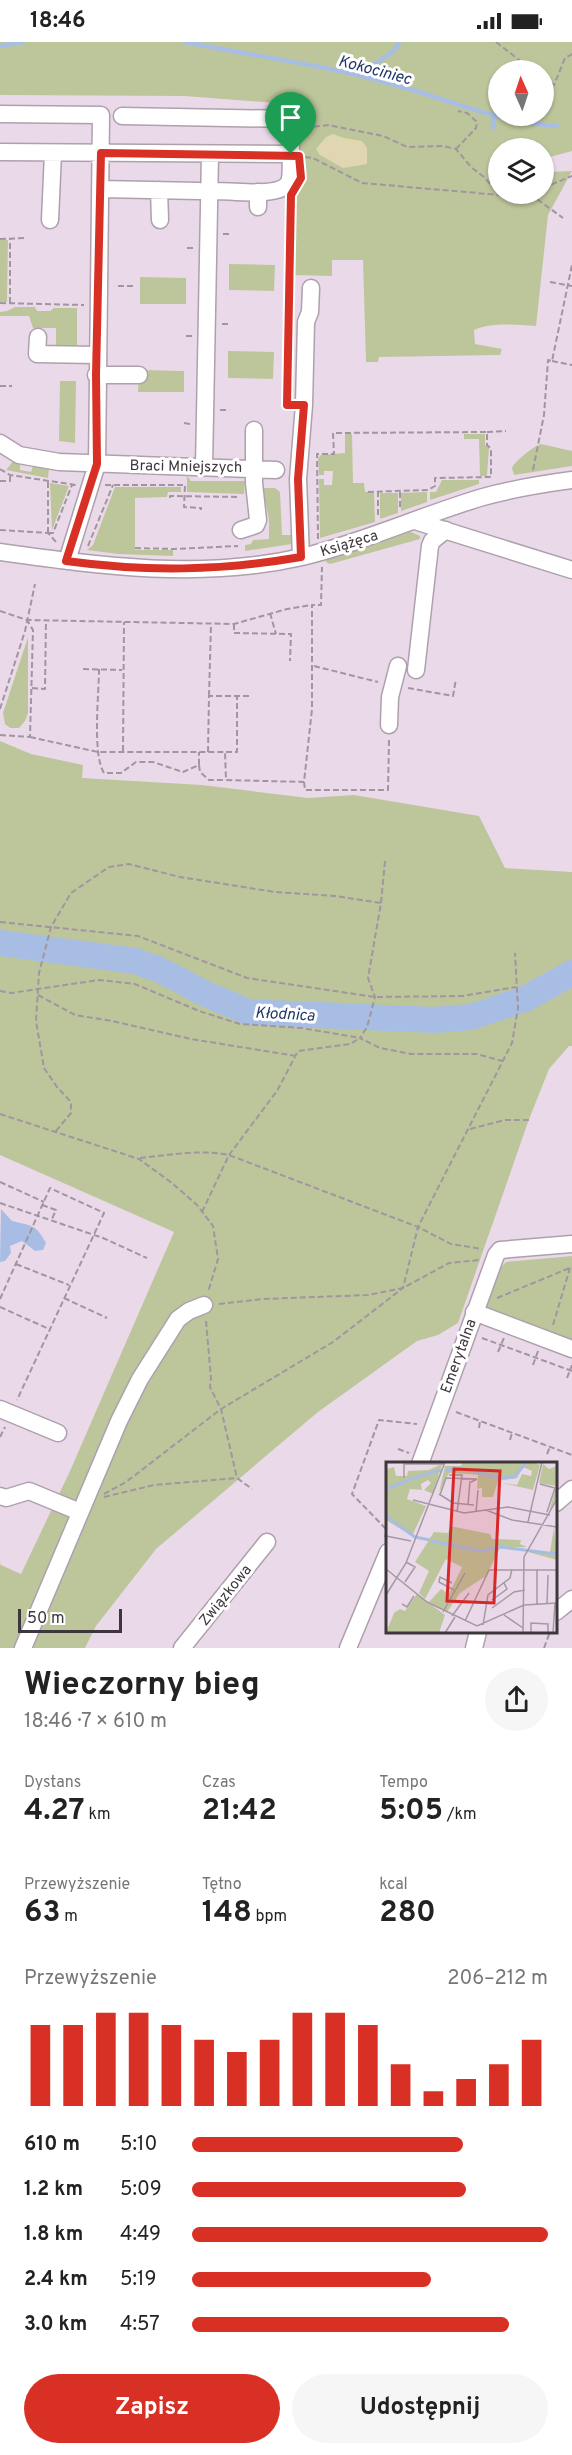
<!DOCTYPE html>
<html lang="pl">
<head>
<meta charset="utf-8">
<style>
  :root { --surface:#fff; --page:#f6f6f6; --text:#222; --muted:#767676; --accent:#d93025 }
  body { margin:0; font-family:Overpass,sans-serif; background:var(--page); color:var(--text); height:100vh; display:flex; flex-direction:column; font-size:22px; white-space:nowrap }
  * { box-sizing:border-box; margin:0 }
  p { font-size:20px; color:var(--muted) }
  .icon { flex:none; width:33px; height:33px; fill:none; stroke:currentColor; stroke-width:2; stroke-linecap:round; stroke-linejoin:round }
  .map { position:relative; height:1606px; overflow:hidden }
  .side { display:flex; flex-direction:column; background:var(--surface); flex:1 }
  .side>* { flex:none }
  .needle { width:39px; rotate:357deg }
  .tools { position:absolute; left:488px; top:18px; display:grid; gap:12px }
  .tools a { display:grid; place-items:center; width:66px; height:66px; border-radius:50%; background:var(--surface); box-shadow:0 2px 4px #0004; font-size:30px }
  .scale { position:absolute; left:18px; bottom:15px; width:104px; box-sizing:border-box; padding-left:6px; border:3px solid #3d373d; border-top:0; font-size:16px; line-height:21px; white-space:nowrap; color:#3d373d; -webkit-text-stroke:4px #fff; paint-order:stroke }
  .pin { position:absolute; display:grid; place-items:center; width:51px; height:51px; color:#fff; margin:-62px -26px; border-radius:50% 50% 50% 0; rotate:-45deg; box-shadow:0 0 6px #0007 }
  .pin .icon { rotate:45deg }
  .round { display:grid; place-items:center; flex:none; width:63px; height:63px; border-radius:32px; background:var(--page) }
  .overview { display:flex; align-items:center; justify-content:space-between; height:102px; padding:0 24px }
  h1 { font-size:33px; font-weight:700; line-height:45px }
  .figures { display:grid; grid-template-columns:repeat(3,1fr); gap:9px; height:102px; padding:6px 24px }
  .figures div { display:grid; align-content:center }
  .figures b { font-size:30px; font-weight:700 }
  .figures small { font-size:16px; font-weight:400 }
  .figures p { font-size:16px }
  .chart { height:168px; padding:12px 24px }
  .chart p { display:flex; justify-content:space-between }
  .chart svg { width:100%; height:108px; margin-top:6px; stroke:var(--accent); stroke-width:6 }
  .button { display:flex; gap:12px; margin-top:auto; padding:12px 24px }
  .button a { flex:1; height:69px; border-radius:36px; background:var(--accent); color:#fff; font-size:24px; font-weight:700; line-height:69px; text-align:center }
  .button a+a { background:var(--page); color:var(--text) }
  ul { padding:0 24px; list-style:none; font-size:20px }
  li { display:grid; grid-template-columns:96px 72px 1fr; align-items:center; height:45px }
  li i { height:15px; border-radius:8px; background:var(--accent) }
  .status { display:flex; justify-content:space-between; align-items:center; height:42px; padding:0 30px; background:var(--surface); direction:ltr }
  .status svg { height:16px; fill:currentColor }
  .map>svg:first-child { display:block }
  .green { fill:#bdc69b; fill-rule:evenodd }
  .sand { fill:#e0d6b2 }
  .water { fill:#a8bde4 }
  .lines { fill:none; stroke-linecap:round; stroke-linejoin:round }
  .stream { stroke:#a8bde4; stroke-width:4.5 }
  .river { stroke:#a8bde4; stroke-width:26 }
  .minor-casing { stroke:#aea0ad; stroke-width:19 }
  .path { stroke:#a195a0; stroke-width:2; stroke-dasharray:6 3; stroke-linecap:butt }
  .minor { stroke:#fff; stroke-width:16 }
  .route-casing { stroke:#fff; stroke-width:12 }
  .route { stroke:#d93025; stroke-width:8 }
  .labels { text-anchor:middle; stroke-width:6; stroke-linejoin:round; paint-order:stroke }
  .street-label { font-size:15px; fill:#3d373d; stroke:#fff }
  .water-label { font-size:16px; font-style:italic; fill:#1f3768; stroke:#fff }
  .inset-river { fill:none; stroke:#a8bde4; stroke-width:3 }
  .inset-road { fill:none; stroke:#a599a4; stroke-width:1.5 }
  .view { fill:#d62828; fill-opacity:0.15; stroke:#d62828; stroke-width:3 }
  .inset-edge { fill:none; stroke:#3d373d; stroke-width:3 }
</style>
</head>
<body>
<div class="status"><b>18:46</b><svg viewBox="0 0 49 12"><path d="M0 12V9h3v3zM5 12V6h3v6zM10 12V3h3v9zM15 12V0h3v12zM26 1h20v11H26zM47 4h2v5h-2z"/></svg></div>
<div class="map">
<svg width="572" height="1606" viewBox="0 0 572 1606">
  <rect width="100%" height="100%" fill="#eadae9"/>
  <path class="green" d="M0,0H572V109L550,115L547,130L572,129L548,173L536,284C515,283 494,280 474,288L475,302L502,307L500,313L379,315L378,320H366L363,218H332V234L292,233L295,152L298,149L302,63L184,54L0,53ZM498,28H543V74H498ZM498,106H543V152H498Z
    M0,198H8L7,260H0Z
    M229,222L275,223L274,249L229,248Z
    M140,235L186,236V262H140Z
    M15,265H35L37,269H50L54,266H77V308L56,305V286H33L29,274H0V270L7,269Z
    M228,309L274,310L273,337L228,336Z
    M139,328L184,329V350H138Z
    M60,339H76L75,401L59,399Z
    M345,392H352L353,441H364L365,450H374L375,480L320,496L319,437H324V443H332L333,429H324V433H319L318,416L321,413L345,411Z
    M464,392H485V403L489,406L487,434H480L479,397H464Z
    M541,402L572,409V424L514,433L512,426C515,419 534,404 541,402Z
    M14,418L20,420V428L31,430L33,424L49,426L48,436L6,428Z
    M187,434L191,439H245L244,452L187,450Z
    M442,438H479V442L430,458V450H436Z
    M50,441L69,444L52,488Z
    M115,445H181V450H168L167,455L135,456V508H173V514L118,512L87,508L93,503Z
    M263,446H275L280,450L282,493H293L292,502L245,509V503L251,502L253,498L269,497V478Z
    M427,450V460L401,469V451Z
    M380,451H398V471L380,477Z
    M409,489L420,494V497L330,522L326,520L325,516Z
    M28,595V671L25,679L19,686H10L5,682L3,671Z
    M0,699L31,712L83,723L82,736L202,743L308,756L354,753L479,774L505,826L572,830V1004H569L549,1027L528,1080L458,1281L438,1293L417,1299L318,1370L156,1507L96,1584L85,1606H0V1521L1,1523L21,1532L70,1429L174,1190L0,1113Z
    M572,1214V1303L485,1267L500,1226L506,1220Z"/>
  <path class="sand" d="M333,92L344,96L362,99L367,106V122L343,126L320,113L316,107L326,95Z"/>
  <path class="water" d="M1,1167L12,1179C31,1184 35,1181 46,1201L43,1208L35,1209L22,1199L10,1204L11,1211L5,1219L0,1220Z"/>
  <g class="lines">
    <path class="stream" d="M185,0C254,14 325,23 392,42C448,57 499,81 557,84
      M0,4L23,0
      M359,33L395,8L399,0
      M493,86V74"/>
    <path class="river" d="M0,901L135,919L160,928L206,952L248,970L434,978L471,975L525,957L572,931"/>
    <defs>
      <path id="minor" d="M0,72L101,73L97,422L67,519
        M122,74L290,77L291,112
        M0,110L291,112C290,121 292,133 289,140C281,156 233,149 217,149
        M100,147L199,149
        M159,148L160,178
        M258,165V150
        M50,178L53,111
        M38,295L37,312L96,313
        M96,333H139
        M0,401L19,413L59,420L276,428
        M204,425L210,113
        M415,479L572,528
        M241,488L256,483L258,478L254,441V388
        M0,510C101,524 201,538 302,515C364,500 422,473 483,455C512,447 542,442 572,438
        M301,515L298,437L304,363L306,280L310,270L311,246
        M416,628L430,504L432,499L446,488
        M389,683L390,655L398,624
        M474,1270L572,1307
        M0,1367L58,1391
        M420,1422L496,1213L500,1208L572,1202
        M0,1454L6,1456L29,1449L80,1470
        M556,1461L572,1447
        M556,1570L572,1557
        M23,1606L119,1379L140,1337L178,1277L189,1269L204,1263
        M182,1606L267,1500
        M348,1606L388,1510
        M474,1606L478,1590"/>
    </defs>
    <use href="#minor" class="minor-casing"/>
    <path class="path" d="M496,0L532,28
      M543,36L554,43L565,16L572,12
      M305,86L328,83L383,94L407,105L443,104L456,107L471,125L484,135L498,151
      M456,107L476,86L477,80L467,71L458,69
      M305,115L313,116L362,141L500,153L518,154L526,152
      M543,146L572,134
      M530,152L563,176
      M223,192H230
      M0,197L27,196
      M187,206H193
      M550,240L572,244
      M118,244H135
      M0,261L84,263
      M10,261V197
      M222,282H229
      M186,294H192
      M552,319L572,323
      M0,344H12
      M289,363H287L291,158
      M220,368H228
      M184,381L190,382
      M487,390L506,389
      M0,427L10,433L76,443
      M533,428L544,373L548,318L552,319L572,223
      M0,439H10V434
      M48,440V491
      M105,443H185L184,465L201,466V468
      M378,449V476
      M400,450V468
      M170,456V454L240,455
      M0,488L48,491L56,500
      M48,491H53L72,443
      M318,497L317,412H334L333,391L487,390V403L491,407V435L435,436V444L428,448L365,450
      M88,504L113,443
      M135,506L174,507L238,504
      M0,569L27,578L234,582L287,567L311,563
      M270,571L276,592
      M234,582V591L291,592L290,619
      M314,624L378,640
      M83,627L122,628
      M99,627C99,652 92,712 104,731H121L136,720H153L183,730L199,723V710
      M32,646L45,647L46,578
      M408,646L453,654L456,637
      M209,654L211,582
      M0,667L25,589L35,542
      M0,693L30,695L33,588L27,578
      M30,695L98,710H225L226,738L304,740L312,667V563H321L322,525
      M123,709L124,580
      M208,710L209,654H250
      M226,710H237V654
      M199,723L200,730L209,738H226
      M304,740L305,748H388L389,698
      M385,819L381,861L368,936L375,955L367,985L360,996L380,1006L411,1012H477L502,1019
      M0,880L138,894L247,936L375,955L462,954L516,945
      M0,949L11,951L99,938L135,942L199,969L240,982L302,986L360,996
      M38,953L75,973L112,979L191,997L296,1014
      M0,1072L139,1117L172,1141L197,1163L213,1184L218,1217L208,1250
      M470,1087L505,1078H529
      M56,1089L71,1071V1060L57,1045L44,1026L36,979L39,931L51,885L71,851L109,825L129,822L180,835L275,850L335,854L381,861
      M140,1116C170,1113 200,1107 229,1113L418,1185L451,1202L482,1207
      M0,1140L44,1160
      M0,1161L103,1196L147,1216
      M42,1163L56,1168L51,1179
      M202,1170L229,1113L277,1049L298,1009L350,1002L360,996
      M16,1222L69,1243
      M64,1256L107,1276
      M497,1256L572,1225
      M0,1257L50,1146L104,1171L17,1358
      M219,1262L263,1257L368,1253L403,1246L449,1221L479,1218
      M0,1265L49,1287
      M206,1279L211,1336L210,1345L221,1367L237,1436
      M553,1283L570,1226
      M482,1296L572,1329
      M498,1310L504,1296
      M533,1323L538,1309
      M567,1336L572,1323
      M456,1370L572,1413
      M479,1386L480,1379
      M0,1395L5,1385
      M510,1398L512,1391
      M398,1407L409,1411
      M547,1412L550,1405
      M387,1438L388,1439
      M104,1452L126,1440L221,1367L333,1300L403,1246L418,1185L512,1001L518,966L515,911
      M104,1455L154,1443L237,1436L252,1447
      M556,1491V1492
      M385,1495L387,1488L352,1452L379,1378L417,1382
      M544,1606L550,1590"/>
    <use href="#minor" class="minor"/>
  </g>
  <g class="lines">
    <defs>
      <path id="route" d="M101,111L299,114L301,136L291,153L287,363H304L298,437L301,515C220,529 147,530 66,519L97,422L96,333Z"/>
    </defs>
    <use href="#route" class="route-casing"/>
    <use href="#route" class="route"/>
  </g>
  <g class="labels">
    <g class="street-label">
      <text transform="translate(186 424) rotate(1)" y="5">Braci Mniejszych</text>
      <text transform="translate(349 501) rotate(-17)" y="5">Książęca</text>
      <text transform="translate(458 1314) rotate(-70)" y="5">Emerytalna</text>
      <text transform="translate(225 1553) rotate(-51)" y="5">Związkowa</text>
    </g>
    <g class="water-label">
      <text transform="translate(375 27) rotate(15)" y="6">Kokociniec</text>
      <text transform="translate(285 971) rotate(3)" y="6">Kłodnica</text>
    </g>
  </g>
  <g transform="translate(386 1420)">
    <rect width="171" height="171" fill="#eadae9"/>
    <path d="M77,0H147L154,3L147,28L116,21L131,23L136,12L145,14L146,9L137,5L131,16L112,19L107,35H96V26L91,27L92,13L82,12L63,11L53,31L59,4H75ZM56,2L47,32L38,28L45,21L42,18L35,22L36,28L24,27L21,37L40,44L26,74L0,58L1,7L8,5L10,14H21L22,9L43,8ZM157,2L163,7L171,4V35L163,51L170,24L153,21ZM64,64L104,72L106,77L135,78L134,82L141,85L114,86L100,114L74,131L61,150L43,140L55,127L63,132L76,105L60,97L39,137L33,131L43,109L29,100L48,70L62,71ZM168,65L171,98L142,90H164ZM31,132L59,153L53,171H0L8,151L14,147L19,149Z" fill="#bdc69b"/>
    <path class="inset-river" d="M60,8L77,6L113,16M28,16L55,8M116,16L128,15L141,0M0,27L28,16M0,54L29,75L44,78M45,79L95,89L114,85M114,85L171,92"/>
    <path class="inset-road" d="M63,13H76L71,50M18,16V2H59M154,22L169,26L161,50M53,32L67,41L88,43M54,33L60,16L91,17L85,20M27,38L78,51L122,45L164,53M82,43L84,19M100,48L126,58L171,65M90,50L92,28M142,60L156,0M0,74L25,79M0,107L41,140L91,164L138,143L171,141M151,107V142M19,120L29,105L20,100M66,121L54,115L53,120L68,128M0,133L20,101L59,0M106,138L121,127L118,121M16,142L21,145L28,134M161,142L162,113M106,146L128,130L139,128M57,150L79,111M118,153L137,166M66,154L83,131M79,159L103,108H171M97,163L102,133L124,116L126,107M59,171L69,155M137,171L138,95L171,37M145,171V161L162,162V171M167,171L169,141"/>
    <path class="view" d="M68,7L114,9L108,141L61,139Z"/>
    <rect width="171" height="171" class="inset-edge"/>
  </g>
</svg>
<div class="tools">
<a><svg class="needle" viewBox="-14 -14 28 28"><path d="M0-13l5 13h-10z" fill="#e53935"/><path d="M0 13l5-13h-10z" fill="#767676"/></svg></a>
<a><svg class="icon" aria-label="layers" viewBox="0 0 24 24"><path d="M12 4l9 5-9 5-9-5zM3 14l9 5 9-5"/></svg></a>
</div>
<div class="scale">50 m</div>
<div class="pin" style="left:291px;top:112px;background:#1e9e55"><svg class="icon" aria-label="arrive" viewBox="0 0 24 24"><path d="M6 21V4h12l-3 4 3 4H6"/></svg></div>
</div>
<section class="side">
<div class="overview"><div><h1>Wieczorny bieg</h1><p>18:46 · 7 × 610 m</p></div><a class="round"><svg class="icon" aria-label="share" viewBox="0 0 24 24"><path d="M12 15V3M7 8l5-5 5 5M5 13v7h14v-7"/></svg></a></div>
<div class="figures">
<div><p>Dystans</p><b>4.27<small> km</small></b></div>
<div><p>Czas</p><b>21:42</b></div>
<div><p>Tempo</p><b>5:05<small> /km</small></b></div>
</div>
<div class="figures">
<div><p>Przewyższenie</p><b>63<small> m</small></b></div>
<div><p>Tętno</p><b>148<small> bpm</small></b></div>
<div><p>kcal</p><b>280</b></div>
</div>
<div class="chart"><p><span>Przewyższenie</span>206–212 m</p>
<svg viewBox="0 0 160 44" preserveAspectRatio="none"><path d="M5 44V11M15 44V11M25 44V6M35 44V6M45 44V11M55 44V17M65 44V22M75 44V17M85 44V6M95 44V6M105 44V11M115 44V27M125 44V38M135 44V33M145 44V27M155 44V17"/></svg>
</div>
<ul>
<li><b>610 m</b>5:10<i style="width:76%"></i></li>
<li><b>1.2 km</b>5:09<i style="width:77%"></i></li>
<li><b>1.8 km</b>4:49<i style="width:100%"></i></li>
<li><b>2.4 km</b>5:19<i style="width:67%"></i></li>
<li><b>3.0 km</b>4:57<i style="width:89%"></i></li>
</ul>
<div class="button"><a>Zapisz</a><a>Udostępnij</a></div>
</section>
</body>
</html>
